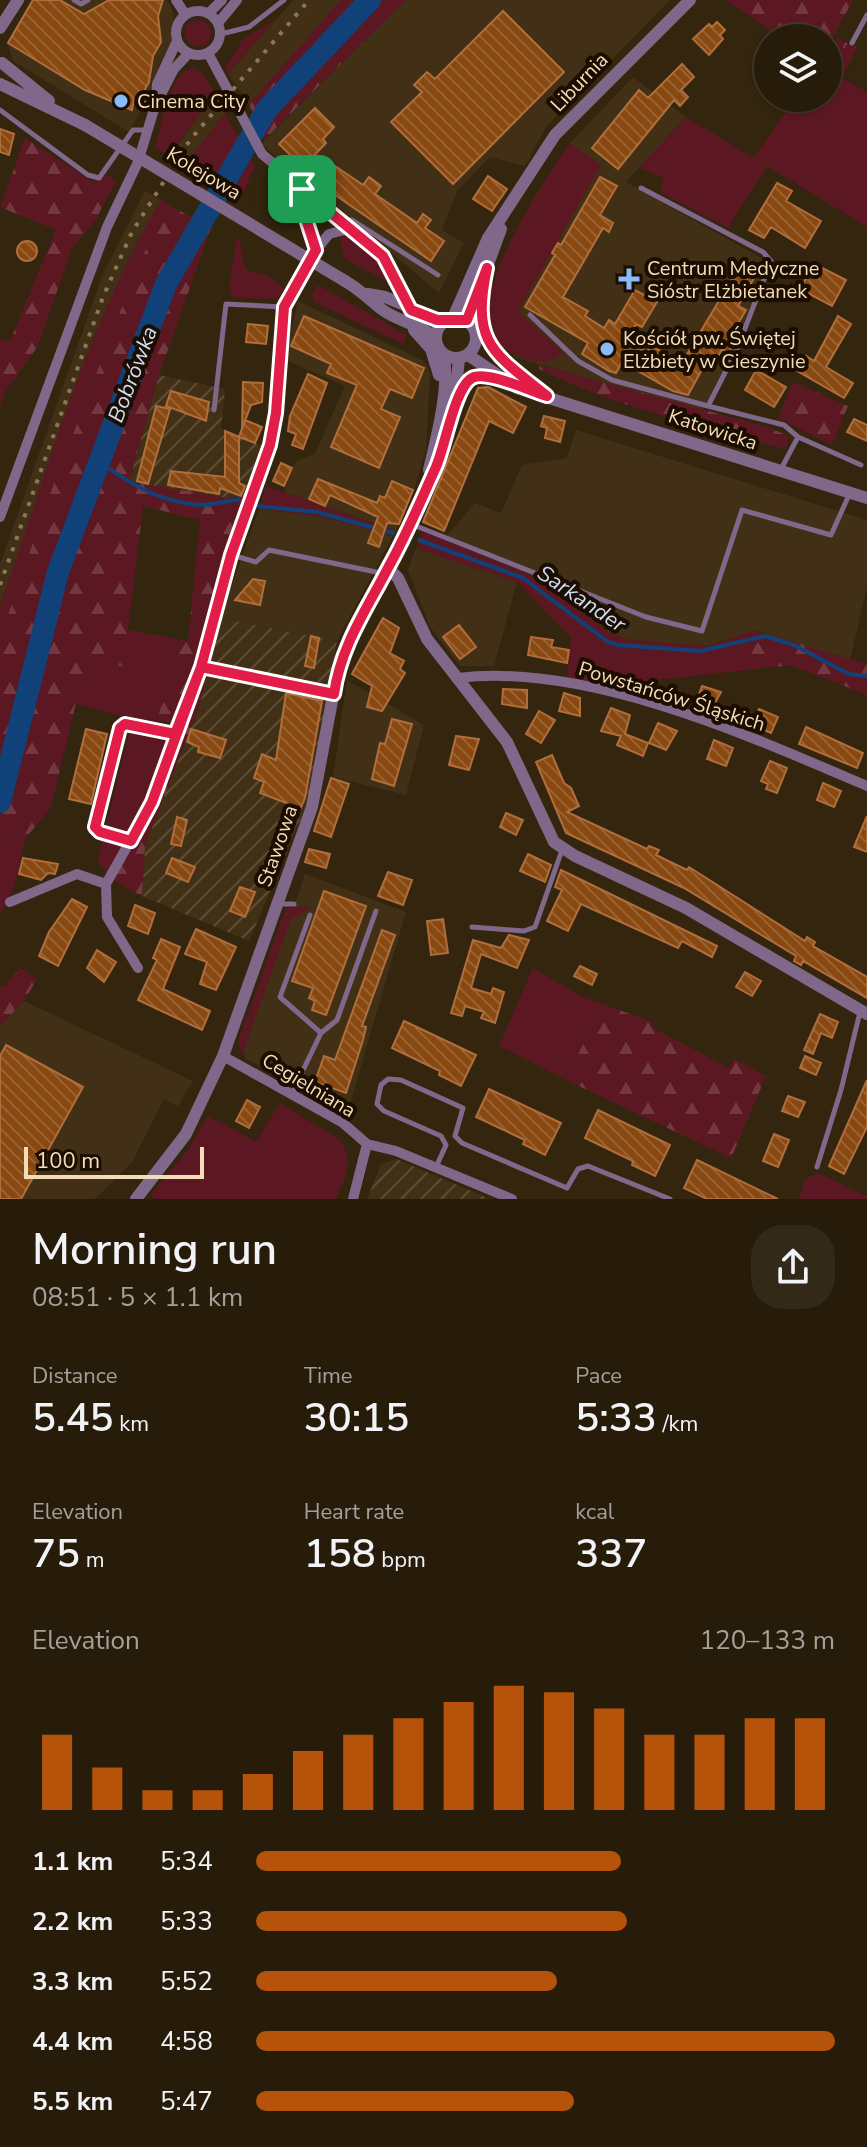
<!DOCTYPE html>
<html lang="en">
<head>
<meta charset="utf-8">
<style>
  :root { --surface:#271c0a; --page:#332918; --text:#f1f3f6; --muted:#a4a19c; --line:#433a2b; --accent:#b45309 }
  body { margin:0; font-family:"Nunito Sans",sans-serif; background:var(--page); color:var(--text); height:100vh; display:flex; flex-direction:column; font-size:30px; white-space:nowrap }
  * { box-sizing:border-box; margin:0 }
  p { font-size:26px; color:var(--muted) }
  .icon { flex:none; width:44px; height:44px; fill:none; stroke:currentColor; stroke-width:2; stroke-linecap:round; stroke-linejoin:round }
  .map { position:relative; height:1199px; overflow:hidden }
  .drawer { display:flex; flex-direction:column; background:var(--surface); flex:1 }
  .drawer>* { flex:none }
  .controls { position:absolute; left:754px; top:24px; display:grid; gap:16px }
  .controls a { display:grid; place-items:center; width:88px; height:88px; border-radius:50%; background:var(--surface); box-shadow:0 2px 6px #0004,0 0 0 2px var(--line); font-size:40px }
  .scale { position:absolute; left:24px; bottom:20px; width:180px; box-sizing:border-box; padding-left:8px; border:4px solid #f5dcb9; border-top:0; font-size:22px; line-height:28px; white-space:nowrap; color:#f5dcb9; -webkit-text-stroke:6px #1b0d00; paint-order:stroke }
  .pin { position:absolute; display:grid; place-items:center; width:68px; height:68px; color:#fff; margin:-34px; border-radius:16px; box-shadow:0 4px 12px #0006 }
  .round { display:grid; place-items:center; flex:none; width:84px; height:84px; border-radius:32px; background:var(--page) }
  .headline { display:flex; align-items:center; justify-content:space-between; height:136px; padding:0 32px }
  h1 { font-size:44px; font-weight:600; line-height:60px }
  .metrics { display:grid; grid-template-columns:repeat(3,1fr); gap:12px; height:136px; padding:8px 32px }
  .metrics div { display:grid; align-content:center }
  .metrics b { font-size:40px; font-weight:600 }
  .metrics small { font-size:22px; font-weight:400 }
  .metrics p { font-size:22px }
  .chart { height:224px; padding:16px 32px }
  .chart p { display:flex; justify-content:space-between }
  .chart svg { width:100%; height:144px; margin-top:8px; stroke:var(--accent); stroke-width:6 }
  ul { padding:0 32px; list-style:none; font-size:26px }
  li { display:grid; grid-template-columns:128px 96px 1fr; align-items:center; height:60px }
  li i { height:20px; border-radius:10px; background:var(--accent) }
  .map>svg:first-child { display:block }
  .built { fill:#423016 }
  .industrial { fill:url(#industrial-furrows) }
  .green { fill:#5b1823 }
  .forest { fill:url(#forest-firs) }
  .park { fill:url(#park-crowns) }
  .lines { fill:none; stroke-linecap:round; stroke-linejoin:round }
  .stream { stroke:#114179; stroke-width:4 }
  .river { stroke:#114179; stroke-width:22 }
  .building { fill:url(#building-back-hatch); stroke:#b16e3d; stroke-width:2 }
  .service { stroke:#80688b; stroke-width:5 }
  .minor { stroke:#80688b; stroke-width:10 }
  .tertiary { stroke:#80688b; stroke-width:12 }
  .rail { stroke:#8b785b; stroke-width:4; stroke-dasharray:4 8; stroke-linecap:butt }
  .tertiary-bridge { stroke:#80688b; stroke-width:12 }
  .route-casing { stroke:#fff; stroke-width:16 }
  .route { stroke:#e11d48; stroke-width:10 }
  .poi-dot { fill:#88bafc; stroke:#1b0d00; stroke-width:3 }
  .labels { text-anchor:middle; stroke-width:8; stroke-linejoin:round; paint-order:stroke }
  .street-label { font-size:20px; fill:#f5dcb9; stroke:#1b0d00 }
  .poi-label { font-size:20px; fill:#f5dcb9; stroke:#1b0d00; text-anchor:start }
  .water-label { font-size:22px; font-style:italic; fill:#ccdcf1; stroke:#1b0d00 }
</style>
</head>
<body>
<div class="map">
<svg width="867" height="1199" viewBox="0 0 867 1199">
  <defs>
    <pattern id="industrial-furrows" width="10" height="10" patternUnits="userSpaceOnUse" patternTransform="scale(2)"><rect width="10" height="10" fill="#423016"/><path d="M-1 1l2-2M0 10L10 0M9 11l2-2" fill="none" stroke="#5e4d36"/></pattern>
    <pattern id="forest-firs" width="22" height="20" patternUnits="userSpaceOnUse" patternTransform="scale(2)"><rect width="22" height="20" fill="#5b1823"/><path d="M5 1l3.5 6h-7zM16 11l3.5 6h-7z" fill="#733941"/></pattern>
    <pattern id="park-crowns" width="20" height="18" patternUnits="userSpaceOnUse" patternTransform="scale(2)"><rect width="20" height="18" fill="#5b1823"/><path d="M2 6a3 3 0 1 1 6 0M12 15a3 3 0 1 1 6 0" fill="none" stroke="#733941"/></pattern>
    <pattern id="building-back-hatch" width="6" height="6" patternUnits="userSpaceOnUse" patternTransform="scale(2)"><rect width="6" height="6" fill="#884811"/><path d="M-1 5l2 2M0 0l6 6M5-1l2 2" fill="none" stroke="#996232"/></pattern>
  </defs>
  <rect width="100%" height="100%" fill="#34250e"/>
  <path class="built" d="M31,0H167L174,14L171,44L160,63L152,91L129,132L13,61L7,42Z
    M293,0H341L249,104L228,74Z
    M406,0H670L546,127L525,166L490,157L457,191L442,230L464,243L439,293L261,144Z
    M633,77L686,117L626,182L768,262L734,349L702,411L518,358L499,344L490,314L491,296L510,244L535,196L570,143Z
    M215,94L225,113L185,165L169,156Z
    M145,191L161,200L125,270L88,357L0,606V564L103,274Z
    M298,301L424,361L430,373L426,449L413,494L396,531L284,492L296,461L315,454L345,386L288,361V345Z
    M576,430L867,520V586L850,661L755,630L708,646L630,640L610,633L541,580L444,539L475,503L501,513L522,465L567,458Z
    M259,509L323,517L393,536L337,641L220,618Z
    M416,548L517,582L494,666H460L430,627L408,570Z
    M347,680L424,725L406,795L333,777Z
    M305,874L406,912L347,1114L245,1058L244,1049Z
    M24,1001L193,1081L178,1106L164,1099L132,1162L95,1199H0V1026Z"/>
  <path class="industrial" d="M159,375L225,389L221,428L261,446L245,496L228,498L129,482Z
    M220,618L337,641L310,797L249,941L142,896L145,846L199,707Z
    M396,1159L490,1199H367L381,1164Z"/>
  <path class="green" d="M185 33a13 13 0 1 1 26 0a13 13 0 1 1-26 0Z
    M275,20L228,74L225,68L243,39Z
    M192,67L203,73L215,94L169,156L155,148C162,125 167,76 192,67Z
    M828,69L867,92V227L767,166L728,228L660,192L664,178L639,168L686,117L754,158L795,98H828Z
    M225,113L255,166L241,198L185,165Z
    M570,143L601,165L518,311L564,353C542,370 518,358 499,344C496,335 492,325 490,315C483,272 546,179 570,143Z
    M161,200L171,206L140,261L48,499L0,638V606C48,470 87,324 161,200Z
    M338,234C363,237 381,263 391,284L345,259Z
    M237,237C245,245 239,260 248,271L268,275L284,289L277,299L232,298L229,287Z
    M318,285L407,335L403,344L316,303L312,295Z
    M266,486L396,531L393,536L323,517L259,509Z
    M423,531L541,580L610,633L630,640L708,646L755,630L748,670L657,680L651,702L567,678L571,637L517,582L416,548Z
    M128,630L179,639L157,721L133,719L76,704L86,661Z
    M130,730L169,738L142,808L107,874L98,860Z
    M0,833L25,839L15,886L0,915Z
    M313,907L291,919L244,1049L245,1058L238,1044L239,1038L286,908Z
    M533,968L583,997L602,1004L566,1080L499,1046Z
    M280,1103L339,1139C355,1160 346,1177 336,1199H154L151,1194L189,1149L207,1116L256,1141Z
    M818,1173L867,1196V1199H799L805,1179Z"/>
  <path class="forest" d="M341,0H406L265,139L249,104Z
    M726,0H853L828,46V38H782Z
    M25,138L93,182L107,175L116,181L95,221L72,248L38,346L6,390L0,406V339L10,341L56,230L0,207Z
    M171,206L211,228L159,375L129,481L228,498L245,496L202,643L173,722L157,721L179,639L188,641L200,520L143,506L128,630L140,669L86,661L51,807L25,839L0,833V638L48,499L140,260Z
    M540,365L770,428L789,436L786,449C702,426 617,408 539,369Z
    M793,382L848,406L832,445L778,418Z
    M755,630L867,664V695L791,665L748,670Z
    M205,680L199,707L145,846L142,896L113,880L200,683Z
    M20,968L37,979L24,1001L0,1026V986L4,987Z
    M602,1004L653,1022L651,1027L729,1068L734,1059L766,1076L731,1158L566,1080Z"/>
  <path class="park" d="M837,38L857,48L843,75L828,67V55Z"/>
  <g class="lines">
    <path class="stream" d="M98,460C128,484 162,503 201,505C214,505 226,500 239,500
      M257,506L317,512L393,533
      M419,540L523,578L608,642L618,645L700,651L765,636L794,645L849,674L867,676"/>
    <path class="river" d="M0,802L58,572L166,284L267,109L370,0"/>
  </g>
  <path class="building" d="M33,0H60L84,14L109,0H163L158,16L161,42L153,56L149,82L141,97L134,99L132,110L85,90L8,43Z
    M503,11L564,72L453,184L391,122L422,92L414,85L427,72L435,79Z
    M717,22L725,30L720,35L723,39L709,55L693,39L709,24L712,27Z
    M682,64L694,77L681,90L688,97L680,106L674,100L618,169L592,148L639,90L648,98Z
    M315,108L334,127L323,139L326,143L303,167L279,144Z
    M0,129L14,134L9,155L0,152Z
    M335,166L363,185L369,177L381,186L375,194L417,223L423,214L431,220L425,228L444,241L431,261L322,186Z
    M488,176L507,189L492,211L473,199Z
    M600,177L617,186L600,215L613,223L609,232L603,228L563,297L588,311L585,316L604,328L609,320L615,324L635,290L657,302L642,327L636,324L627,341L647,352L650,346L683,361L744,259L760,268L738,306L746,310L732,334L736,337L729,353L722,349L712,368L705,364L688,395L673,391L622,362L616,373L609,371L582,354L588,343L525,307L555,255L552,253L558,243L561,245Z
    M777,183L792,191L786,201L821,221L805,248L771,227L764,238L749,230Z
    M17 251a10 10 0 1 1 20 0a10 10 0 1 1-20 0Z
    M814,264L846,280L832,306L800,289Z
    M304,316L424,368L412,398L390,389L381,409L400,417L379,468L331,447L357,385L327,373L331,364L291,346Z
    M838,316L851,324L826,367L853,383L844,398L797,371L806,356L814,361Z
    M248,324L268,326L266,344L246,342Z
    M756,370L786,387L774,407L745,390Z
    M308,374L327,383L303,449L292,445L296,434L288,431L290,416Z
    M243,382L263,383L262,402L251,405L242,429Z
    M488,387L526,407L513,433L489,421L444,531L423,522L478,388Z
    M171,391L209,402L206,421L166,406Z
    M156,406L170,409L148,484L137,481Z
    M544,416L565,421L560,442L545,438L547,428L541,426Z
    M854,419L867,425V441L847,432Z
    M245,420L262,427L255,443L239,437Z
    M225,431L239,437V483L245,486L241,496L220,488L219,494L168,485L171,471L225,477Z
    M281,463L292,468L284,486L273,481Z
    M318,479L377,503L380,496L385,498L392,481L413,490L399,524L387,523L379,547L368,543L378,517L330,495L325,506L309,499Z
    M253,579L265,581L260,605L235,600Z
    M383,618L399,628L390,653L404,661L400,669L405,673L382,711L367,707L372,686L352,674Z
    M459,625L476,647L460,659L443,637Z
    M311,636L319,638L314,668L305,666Z
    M531,637L553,640L551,647L569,650L567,663L528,655Z
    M702,686L721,692L712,708L696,703Z
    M503,689L527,690V708L502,704Z
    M286,693L322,701L305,798L298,814L287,810L289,804L260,793L264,782L254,778L262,754L276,760Z
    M564,693L580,698V716L559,711Z
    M611,708L630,715L625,734L648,743L643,756L617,745L621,736L601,731Z
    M759,709L778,717L771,733L752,725Z
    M539,711L555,720L541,743L526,734Z
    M392,719L412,724L394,786L372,779L380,743L385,744Z
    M658,723L677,731L666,750L649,743Z
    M806,727L863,753L857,768L799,744Z
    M86,729L107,734L91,804L69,799Z
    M191,729L226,740L220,758L198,752L199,747L187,742Z
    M456,736L479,739L469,770L449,765Z
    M714,740L733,748L726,766L707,759Z
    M552,755L564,783L571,788L579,806L567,812L647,849L649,846L659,850L656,855L687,870L689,867L805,941L807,937L815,942L813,946L867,977V998L803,961L801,965L794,961L796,956L684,888L566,833L536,762Z
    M770,761L787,768L777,793L766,789L768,784L761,781Z
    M331,778L349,784L331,837L314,831Z
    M823,783L841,791L834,807L817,800Z
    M506,813L523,820L516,835L500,827Z
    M867,816V852L854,847Z
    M177,817L187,820L181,846L171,844Z
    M309,849L330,854L326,868L305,862Z
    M528,854L551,865L545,882L520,871Z
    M23,858L58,864L55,874L48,873L41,880L19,874Z
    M172,858L195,867L188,882L166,873Z
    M561,870L717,946L712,957L682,941L678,948L581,904L568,931L547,921L562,890L555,887Z
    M388,872L412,880L403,905L378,896Z
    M240,887L255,892L245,917L230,911Z
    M324,891L366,906L326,1015L312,1010L315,1001L309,998L313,988L292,981Z
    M72,899L87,907L58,966L39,956L49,932Z
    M135,905L155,913L148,934L128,926Z
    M443,919L448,953L431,955L427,921Z
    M196,929L236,947L216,990L200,984L207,962L185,954Z
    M382,930L395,935L362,1026L366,1027L363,1040L346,1093L315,1082L324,1056L335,1060Z
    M509,935L529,940L517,968L481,954L471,988L491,994L493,988L504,992L495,1023L481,1018L484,1012L465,1006L462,1016L451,1013L473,940L501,948Z
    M161,939L180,947L163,989L210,1011L202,1030L138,1000L157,960L153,958Z
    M97,950L116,962L104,982L87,968Z
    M580,966L597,974L592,985L574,976Z
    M745,972L761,981L752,996L736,987Z
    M820,1014L838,1022L832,1038L821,1033L813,1054L804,1050Z
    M404,1021L476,1055L461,1086L439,1075L440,1071L392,1048Z
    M6,1045L83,1087L21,1199H0V1056Z
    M805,1056L821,1063L816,1075L800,1068Z
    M867,1080V1127L844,1174L829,1166Z
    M489,1089L561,1123L545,1155L523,1144L525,1140L476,1117Z
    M788,1096L805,1102L798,1117L782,1111Z
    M247,1100L260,1107L249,1128L236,1121Z
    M598,1110L670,1145L655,1176L632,1165L633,1161L585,1138Z
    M774,1134L789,1140L778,1167L763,1161Z
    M697,1160L778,1199H707L684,1188Z"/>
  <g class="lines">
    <path class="service" d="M74,0L81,4L88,0
      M221,34L249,27L284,0
      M852,43L867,15
      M138,102L154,106
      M0,110L88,175L99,178L133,130H148
      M343,220H352L438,275
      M530,315L578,361L612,380L708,406L737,349L771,261L763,252L641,188
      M708,406L784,425L798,437L861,465
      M214,410L226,304L283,307
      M780,471L798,437
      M411,524L646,617L702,631L742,510L831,535L849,495
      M232,555L256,562L269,550L381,573
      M131,841L100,832L95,827L120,728L125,724L175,734
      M279,904H294
      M310,915L280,997L321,1033
      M472,927L524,931L535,927L562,850
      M292,1093L321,1033L337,1020L376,911
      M436,1167L446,1145L441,1136L384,1111L377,1104L381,1085L388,1079L401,1080L463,1108L455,1136L462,1143L567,1188L578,1169L588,1166L670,1199
      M817,1167L841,1090L860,1012"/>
    <path class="minor" d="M176,0L185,14
      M176 33a22 22 0 1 1 44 0a22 22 0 1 1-44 0Z
      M209,13L222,0
      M218,23L237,0
      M208,53L262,154L377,250L410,308
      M156,100L157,84L177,41
      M316,250L329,234L348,229
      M0,517L107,227L138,162L155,106L174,69L189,53
      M201,667L334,694
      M458,678C586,662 750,736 867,786
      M10,902L77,874L106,884
      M138,968L107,917L106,884L152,802L201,667L231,555L270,445L276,413L284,307L316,250L305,216L302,189
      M223,1056L343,1123L367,1144L396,1151L512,1199
      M353,1199L367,1144"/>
    <path class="tertiary" d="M0,28L18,0
      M2,63L49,101
      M0,84L85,125
      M487,268C481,297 474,330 497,354C507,365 521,373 532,384
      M484,275L501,229
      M345,281C359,289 368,298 380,308C397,322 420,323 436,339
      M368,294L385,297L444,321
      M436 338a20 20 0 1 1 40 0a20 20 0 1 1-40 0Z
      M453,318L488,238L555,135L690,0
      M414,330L431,349L439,375
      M468,355L517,388L867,498
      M458,398L462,386L473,377L499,379
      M429,470C436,440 451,384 443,354
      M388,568L398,578L427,639L507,742L554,842L575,856L686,908L867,1014
      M136,1199L186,1134L223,1056L312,807L340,659L353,628L404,538L445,447L453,417L459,359"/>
    <path class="rail" d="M0,585L103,297L132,232L190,140L309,0"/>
    <path class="tertiary-bridge" d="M85,125L345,281"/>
  </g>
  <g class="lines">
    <defs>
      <path id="route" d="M302,189L305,216L316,250L284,307L276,413L270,445L231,555L201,667L152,802L131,841L100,832L95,827L120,728L125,724L175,734L201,667L334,694C341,645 367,609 389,566C407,534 421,500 436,467C445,447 455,387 472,378C486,370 530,391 547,396C492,352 471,343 487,268L467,320H437L411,310L383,256L302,189"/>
    </defs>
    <use href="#route" class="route-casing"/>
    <use href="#route" class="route"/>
  </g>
  <g class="poi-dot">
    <circle cx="121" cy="101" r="8"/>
    <path d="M625 267h8v8h8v8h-8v8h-8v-8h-8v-8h8z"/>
    <circle cx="607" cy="349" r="8"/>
  </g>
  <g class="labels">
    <g class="street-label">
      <text transform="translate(579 82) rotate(-46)" y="7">Liburnia</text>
      <text transform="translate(204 173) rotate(31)" y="7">Kolejowa</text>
      <text transform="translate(713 429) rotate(18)" y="7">Katowicka</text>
      <text transform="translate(672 696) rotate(17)" y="7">Powstańców Śląskich</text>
      <text transform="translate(277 846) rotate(-71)" y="7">Stawowa</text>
      <text transform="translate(309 1085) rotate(31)" y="7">Cegielniana</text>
    </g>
    <g class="poi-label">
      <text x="137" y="108">Cinema City</text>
      <text x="647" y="275">Centrum Medyczne<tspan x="647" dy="23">Sióstr Elżbietanek</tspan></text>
      <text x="623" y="345">Kościół pw. Świętej<tspan x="623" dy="23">Elżbiety w Cieszynie</tspan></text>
    </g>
    <g class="water-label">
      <text transform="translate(132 374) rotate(-69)" y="8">Bobrówka</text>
      <text transform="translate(582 598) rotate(34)" y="8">Sarkander</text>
    </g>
  </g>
</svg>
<div class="controls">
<a><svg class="icon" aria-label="layers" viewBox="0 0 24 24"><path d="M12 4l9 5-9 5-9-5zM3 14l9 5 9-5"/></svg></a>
</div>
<div class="scale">100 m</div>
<div class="pin" style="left:302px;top:189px;background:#1e9e55"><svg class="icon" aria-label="arrive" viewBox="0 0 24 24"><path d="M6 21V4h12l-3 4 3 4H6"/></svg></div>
</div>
<section class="drawer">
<div class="headline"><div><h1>Morning run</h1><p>08:51 · 5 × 1.1 km</p></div><a class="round"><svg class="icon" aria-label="share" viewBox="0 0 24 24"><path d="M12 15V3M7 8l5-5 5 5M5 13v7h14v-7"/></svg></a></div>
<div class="metrics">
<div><p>Distance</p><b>5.45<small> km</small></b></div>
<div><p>Time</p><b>30:15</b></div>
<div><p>Pace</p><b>5:33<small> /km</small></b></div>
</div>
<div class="metrics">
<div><p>Elevation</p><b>75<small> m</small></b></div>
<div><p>Heart rate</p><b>158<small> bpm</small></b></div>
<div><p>kcal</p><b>337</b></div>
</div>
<div class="chart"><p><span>Elevation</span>120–133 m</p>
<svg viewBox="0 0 160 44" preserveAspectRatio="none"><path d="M5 44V21M15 44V31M25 44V38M35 44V38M45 44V33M55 44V26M65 44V21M75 44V16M85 44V11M95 44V6M105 44V8M115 44V13M125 44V21M135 44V21M145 44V16M155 44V16"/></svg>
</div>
<ul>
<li><b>1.1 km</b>5:34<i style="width:63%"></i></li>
<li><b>2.2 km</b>5:33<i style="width:64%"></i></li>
<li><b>3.3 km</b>5:52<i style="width:52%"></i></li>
<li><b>4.4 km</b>4:58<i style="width:100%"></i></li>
<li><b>5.5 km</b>5:47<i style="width:55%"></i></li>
</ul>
</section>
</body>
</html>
